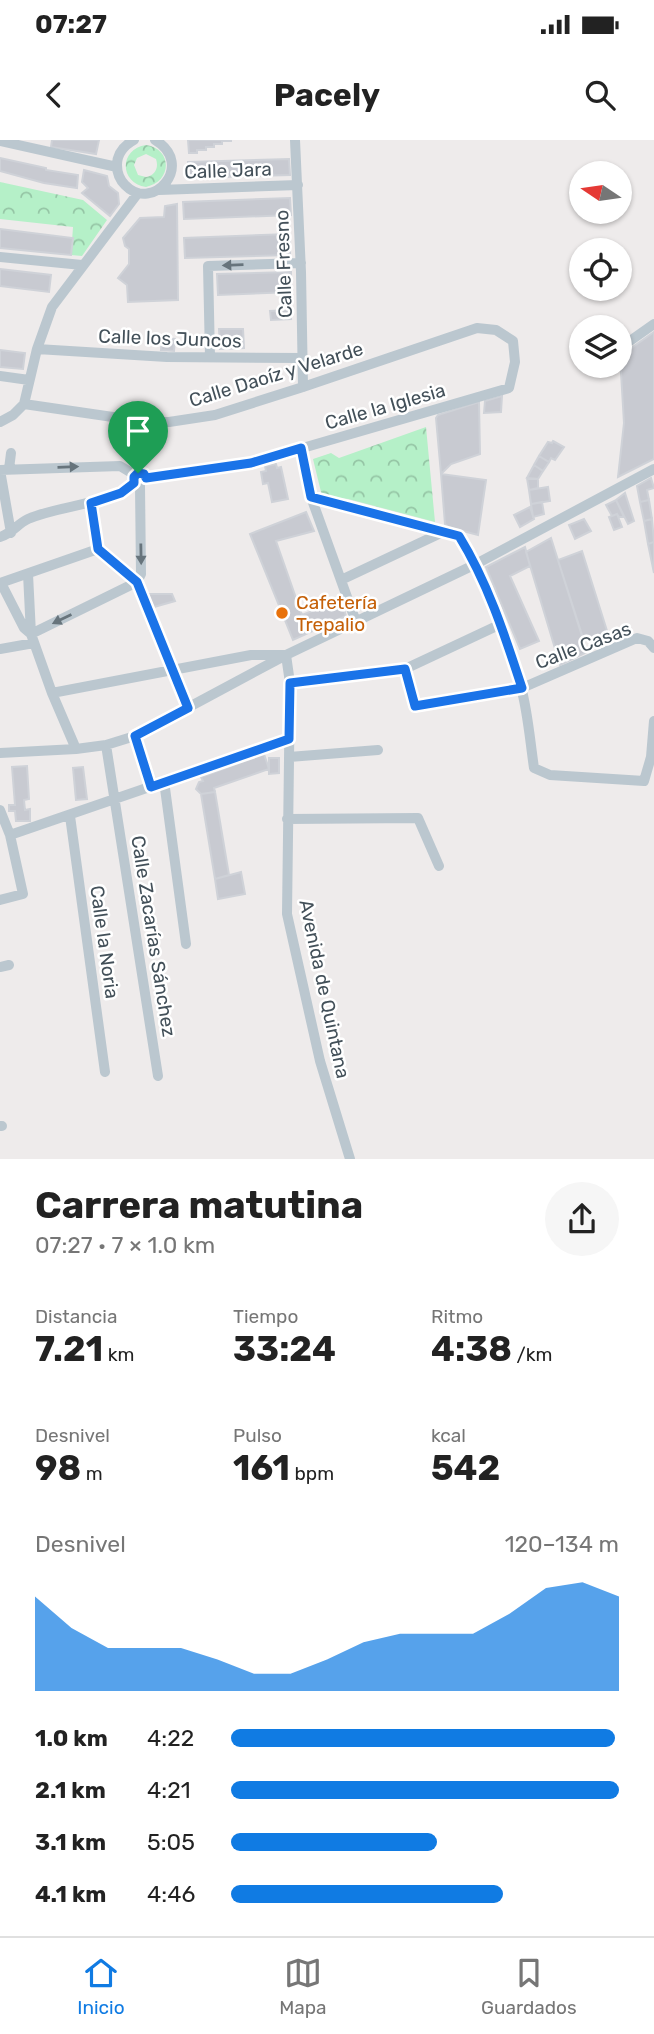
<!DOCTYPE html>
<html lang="es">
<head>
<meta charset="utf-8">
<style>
  :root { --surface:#fff; --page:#f6f6f6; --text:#222; --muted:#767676; --line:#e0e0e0; --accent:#107be3 }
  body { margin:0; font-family:Rubik,sans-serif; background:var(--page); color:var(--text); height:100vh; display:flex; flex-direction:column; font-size:26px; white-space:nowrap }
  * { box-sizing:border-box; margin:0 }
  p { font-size:23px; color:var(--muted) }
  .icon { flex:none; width:38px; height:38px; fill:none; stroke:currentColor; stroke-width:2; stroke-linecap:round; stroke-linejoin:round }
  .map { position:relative; height:1019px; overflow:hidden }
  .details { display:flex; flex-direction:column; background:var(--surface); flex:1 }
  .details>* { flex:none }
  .needle { width:46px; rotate:283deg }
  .buttons { position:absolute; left:569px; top:21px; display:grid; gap:14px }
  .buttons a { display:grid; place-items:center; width:63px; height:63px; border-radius:50%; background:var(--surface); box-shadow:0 2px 5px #0004; font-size:35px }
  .pin { position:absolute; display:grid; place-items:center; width:60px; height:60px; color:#fff; margin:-72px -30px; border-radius:50% 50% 50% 0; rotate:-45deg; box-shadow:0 0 7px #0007 }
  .pin .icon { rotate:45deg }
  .round { display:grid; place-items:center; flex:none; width:74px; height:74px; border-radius:37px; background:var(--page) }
  .overview { display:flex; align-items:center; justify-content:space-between; height:119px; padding:0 35px }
  h1 { font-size:38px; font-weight:700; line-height:52px }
  .figures { display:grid; grid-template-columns:repeat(3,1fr); gap:10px; height:119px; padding:7px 35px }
  .figures div { display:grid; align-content:center }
  .figures b { font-size:35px; font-weight:700 }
  .figures small { font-size:19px; font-weight:400 }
  .figures p { font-size:19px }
  .chart { height:196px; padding:14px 35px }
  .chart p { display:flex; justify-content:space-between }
  .chart svg { width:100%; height:126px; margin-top:7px; fill:var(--accent); opacity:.7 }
  ul { padding:0 35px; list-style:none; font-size:23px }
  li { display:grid; grid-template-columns:112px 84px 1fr; align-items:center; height:52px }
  li i { height:18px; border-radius:9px; background:var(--accent) }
  .status { display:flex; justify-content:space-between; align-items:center; height:49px; padding:0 35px; background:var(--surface); direction:ltr }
  .status svg { height:19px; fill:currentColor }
  header { display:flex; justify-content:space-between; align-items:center; height:91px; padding:0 35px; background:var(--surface); font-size:32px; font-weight:700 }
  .tab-bar { display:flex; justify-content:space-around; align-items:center; height:98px; border-top:2px solid var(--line); background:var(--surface); font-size:19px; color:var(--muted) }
  .tab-bar a { display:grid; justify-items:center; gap:4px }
  .tab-bar .on { color:var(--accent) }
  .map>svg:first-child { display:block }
  .forest { fill:url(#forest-crowns); fill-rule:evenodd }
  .building { fill:#c8cad1; stroke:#cfd2d8; stroke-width:2 }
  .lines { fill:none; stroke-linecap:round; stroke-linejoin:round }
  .minor { stroke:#bbc7cf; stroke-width:10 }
  .oneway { fill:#67747c }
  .route-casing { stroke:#fff; stroke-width:14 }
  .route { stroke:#1a73e8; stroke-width:9 }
  .food-dot { fill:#e8710a; stroke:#fff; stroke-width:2.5 }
  .labels { text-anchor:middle; stroke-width:5; stroke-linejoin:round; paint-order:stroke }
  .street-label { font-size:19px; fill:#435059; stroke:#fff }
  .food-label { font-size:19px; fill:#c56008; stroke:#fff; text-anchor:start }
</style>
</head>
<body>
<div class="status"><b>07:27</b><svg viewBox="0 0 49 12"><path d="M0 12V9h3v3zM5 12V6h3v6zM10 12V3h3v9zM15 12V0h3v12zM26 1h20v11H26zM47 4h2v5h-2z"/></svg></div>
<header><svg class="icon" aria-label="back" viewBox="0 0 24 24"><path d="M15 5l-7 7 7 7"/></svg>Pacely<svg class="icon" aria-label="search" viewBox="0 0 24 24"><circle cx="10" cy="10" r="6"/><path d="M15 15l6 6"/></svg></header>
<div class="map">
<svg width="654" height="1019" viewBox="0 0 654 1019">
  <defs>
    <pattern id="forest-crowns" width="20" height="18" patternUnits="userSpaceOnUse" patternTransform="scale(1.75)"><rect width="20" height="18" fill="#b5f0c8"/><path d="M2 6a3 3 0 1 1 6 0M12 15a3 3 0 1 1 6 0" fill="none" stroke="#95c5a5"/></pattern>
  </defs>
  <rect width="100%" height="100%" fill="#eeebeb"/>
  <path class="forest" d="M146,5C173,9 172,42 146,47C119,43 119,9 146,5ZM146,14L156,19C159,28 155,35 146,37L138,35L134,25L137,18Z
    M0,42L83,60L107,80L82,116L71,115L73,87L0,79Z
    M426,287L435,382L348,359L322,356L313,319L331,313L339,318Z"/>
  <path class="building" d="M52,0H99L96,14L51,7Z
    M188,0H231V1H222V4H214V7H206V10H197V13H189Z
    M0,18L46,28V30L78,35L77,48L44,43L0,31Z
    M289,19L290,35L188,38V22Z
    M84,30L107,36L109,46L118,53L119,64L110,76L82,53L88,48L82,42Z
    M290,58L291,75L184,79L183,62Z
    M177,64L178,160L128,162L127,145L118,138L129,124V109L125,106L123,98L140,78L164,77L165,66Z
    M0,89L73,98L71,115L0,108Z
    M290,94V115L185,118L184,98Z
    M0,129L51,135L49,152L0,146Z
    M291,132V152L218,155L217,134Z
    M290,170L291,179L271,180L270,171Z
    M219,189H243L244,208L220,209Z
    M654,192V319L618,337L624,283L620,216Z
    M162,198L175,199L174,211L161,210Z
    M0,210L25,213L23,229L0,227Z
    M502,256L501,272L484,273L485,261Z
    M479,262L480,314L451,324L441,334L436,278L438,275Z
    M553,301L564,307L555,320L551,318L549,322L539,316L548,302L552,303Z
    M539,316L549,322L543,331L534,325Z
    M276,324L277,328L281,327L288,359L272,362L268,343L263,344L261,332L266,331L265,326Z
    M534,325L543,331L538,339L527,338Z
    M441,334L486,340L478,395L448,387L445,384Z
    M527,338L538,339V348L529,350Z
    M651,338L654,348L647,350L649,360L640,362L637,346Z
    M548,347L550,361L531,364L529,350Z
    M625,353L634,381L628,384L616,360Z
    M616,360L624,377H619L617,374L612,376L606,365Z
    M649,360L652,379L644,381L640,362Z
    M542,362L544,374L533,377L531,364Z
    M530,367L534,379L520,387L514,375Z
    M306,372L314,391L276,401L302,475L341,460L346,476L293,500L250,394Z
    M617,374L622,387L614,390L609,377Z
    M584,379L591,391L575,399L569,385Z
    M652,379L654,402L648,404L644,381Z
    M551,398L587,512L560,525L526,412Z
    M654,402V433L648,404Z
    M525,407L530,426L510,436L539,501L520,509L486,427Z
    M582,411L608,494L584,501L558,420Z
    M147,454H172L175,461L154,467Z
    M264,614L269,629L214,648L215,652L201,654L196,649L199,642L203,641L201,637Z
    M269,618H279V633L269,634Z
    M27,626L29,659L24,660L25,670L30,669V681H16L15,671H9V665H15L12,627Z
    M83,627L87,659L76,660L73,628Z
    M215,652L229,735L215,739L201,654Z
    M241,732L245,754L218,759L215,739Z"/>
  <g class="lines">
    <path class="minor" d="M134,0C125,5 117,13 117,25C117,33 120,40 125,45C153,74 196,24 155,0
      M295,0L301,132L303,247
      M0,1L117,27
      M159,50L298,45
      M0,117L82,125
      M620,208L654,184
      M37,209L167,217L303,218
      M210,217L208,126L301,123
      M0,236L29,240
      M24,264L37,209L52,167L138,53
      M0,282L13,275L24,264L147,282H169L215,275L303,247L477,188L496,190L513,201L515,222L509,248L251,323L146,338
      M301,308L311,357L356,482
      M9,329L11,313
      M0,330L120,326L135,335
      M0,330L11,393
      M140,346L141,434L137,442L188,568
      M311,357L459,396C487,442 508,495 521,547C528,573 530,601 534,628L550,635L644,641L651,617L654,581
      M0,397C13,393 17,384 28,379C63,364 101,367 134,343
      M28,434L31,494L52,553L76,609
      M341,440L443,392
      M0,443L98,409
      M1,443L24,488L31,494
      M31,494L137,442L98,409L91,363
      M0,509L34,503
      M405,529L415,566L522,548L637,498L648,501L654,508
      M290,543L405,529L501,484
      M52,553L251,515H286L290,543L287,774L320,921L350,1019
      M135,596L151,647
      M106,605L158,936
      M0,613L76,609L106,605L135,596L286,515L476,424L654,329
      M289,617L378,610
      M164,641L186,804
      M0,670L10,695L23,754L0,760
      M70,676L105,932
      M287,679L418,678L439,726
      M10,695L289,599
      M0,827L9,825
      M0,986H2"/>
  </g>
  <defs><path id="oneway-solid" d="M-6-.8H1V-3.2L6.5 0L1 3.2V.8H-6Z" transform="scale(1.75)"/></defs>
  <g class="oneway">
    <use href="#oneway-solid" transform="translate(233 125) rotate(178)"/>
    <use href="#oneway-solid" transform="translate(68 327) rotate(-2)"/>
    <use href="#oneway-solid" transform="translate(141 414) rotate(89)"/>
    <use href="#oneway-solid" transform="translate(62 479) rotate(154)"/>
  </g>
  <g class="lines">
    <defs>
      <path id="route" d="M301,308L311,357L459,396C488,443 505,496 522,548L415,566L405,529L290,543L289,599L151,647L135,596L188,568L137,442L98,409L91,363L121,353L134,343V337L138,333L144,334L146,338L251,323Z"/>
    </defs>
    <use href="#route" class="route-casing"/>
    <use href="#route" class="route"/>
  </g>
  <circle class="food-dot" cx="282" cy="473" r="7"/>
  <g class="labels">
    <g class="street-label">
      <text transform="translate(228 30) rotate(-2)" y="7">Calle Jara</text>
      <text transform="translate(283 124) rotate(-92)" y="7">Calle Fresno</text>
      <text transform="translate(170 198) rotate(2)" y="7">Calle los Juncos</text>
      <text transform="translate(276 234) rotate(-17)" y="7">Calle Daoíz y Velarde</text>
      <text transform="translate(385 266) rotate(-16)" y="7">Calle la Iglesia</text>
      <text transform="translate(583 505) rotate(-21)" y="7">Calle Casas</text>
      <text transform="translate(154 796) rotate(81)" y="7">Calle Zacarías Sánchez</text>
      <text transform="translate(105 802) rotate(82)" y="7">Calle la Noria</text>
      <text transform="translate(325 849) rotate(78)" y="7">Avenida de Quintana</text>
    </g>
    <g class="food-label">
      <text x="296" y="469">Cafetería<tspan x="296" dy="22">Trepalio</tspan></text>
    </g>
  </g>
</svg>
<div class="buttons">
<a><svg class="needle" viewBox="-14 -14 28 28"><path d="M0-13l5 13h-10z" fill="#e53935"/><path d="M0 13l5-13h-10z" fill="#767676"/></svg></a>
<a><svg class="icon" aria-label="locate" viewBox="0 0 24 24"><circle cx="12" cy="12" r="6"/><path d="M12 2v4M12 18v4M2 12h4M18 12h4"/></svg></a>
<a><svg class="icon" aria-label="layers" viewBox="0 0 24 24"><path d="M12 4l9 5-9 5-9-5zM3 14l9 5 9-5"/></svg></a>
</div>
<div class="pin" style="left:138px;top:333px;background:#1e9e55"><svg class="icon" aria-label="arrive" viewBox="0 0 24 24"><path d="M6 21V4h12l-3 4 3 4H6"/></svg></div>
</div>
<section class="details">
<div class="overview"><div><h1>Carrera matutina</h1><p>07:27 · 7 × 1.0 km</p></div><a class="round"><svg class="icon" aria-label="share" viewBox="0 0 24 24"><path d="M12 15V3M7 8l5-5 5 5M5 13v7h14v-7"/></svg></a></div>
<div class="figures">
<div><p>Distancia</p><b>7.21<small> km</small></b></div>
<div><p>Tiempo</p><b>33:24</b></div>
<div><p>Ritmo</p><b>4:38<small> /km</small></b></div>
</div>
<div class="figures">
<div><p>Desnivel</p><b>98<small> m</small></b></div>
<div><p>Pulso</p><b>161<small> bpm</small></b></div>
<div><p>kcal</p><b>542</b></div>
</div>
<div class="chart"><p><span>Desnivel</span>120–134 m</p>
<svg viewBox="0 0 160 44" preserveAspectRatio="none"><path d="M0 44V11L10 22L20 29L30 29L40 29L50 33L60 38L70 38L80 33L90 27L100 24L110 24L120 24L130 17L140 8L150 6L160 11V44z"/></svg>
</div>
<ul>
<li><b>1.0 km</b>4:22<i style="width:99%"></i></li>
<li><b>2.1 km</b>4:21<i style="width:100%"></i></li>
<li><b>3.1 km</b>5:05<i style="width:53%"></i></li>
<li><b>4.1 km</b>4:46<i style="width:70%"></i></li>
</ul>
</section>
<nav class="tab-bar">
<a class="on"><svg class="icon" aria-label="home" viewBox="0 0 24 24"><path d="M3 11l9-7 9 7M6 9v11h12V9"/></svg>Inicio</a>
<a><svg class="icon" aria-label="map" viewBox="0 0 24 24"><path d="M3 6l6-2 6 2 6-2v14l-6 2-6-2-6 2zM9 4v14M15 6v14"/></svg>Mapa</a>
<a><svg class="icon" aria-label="saved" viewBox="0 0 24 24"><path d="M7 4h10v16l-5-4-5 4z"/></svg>Guardados</a>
</nav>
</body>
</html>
